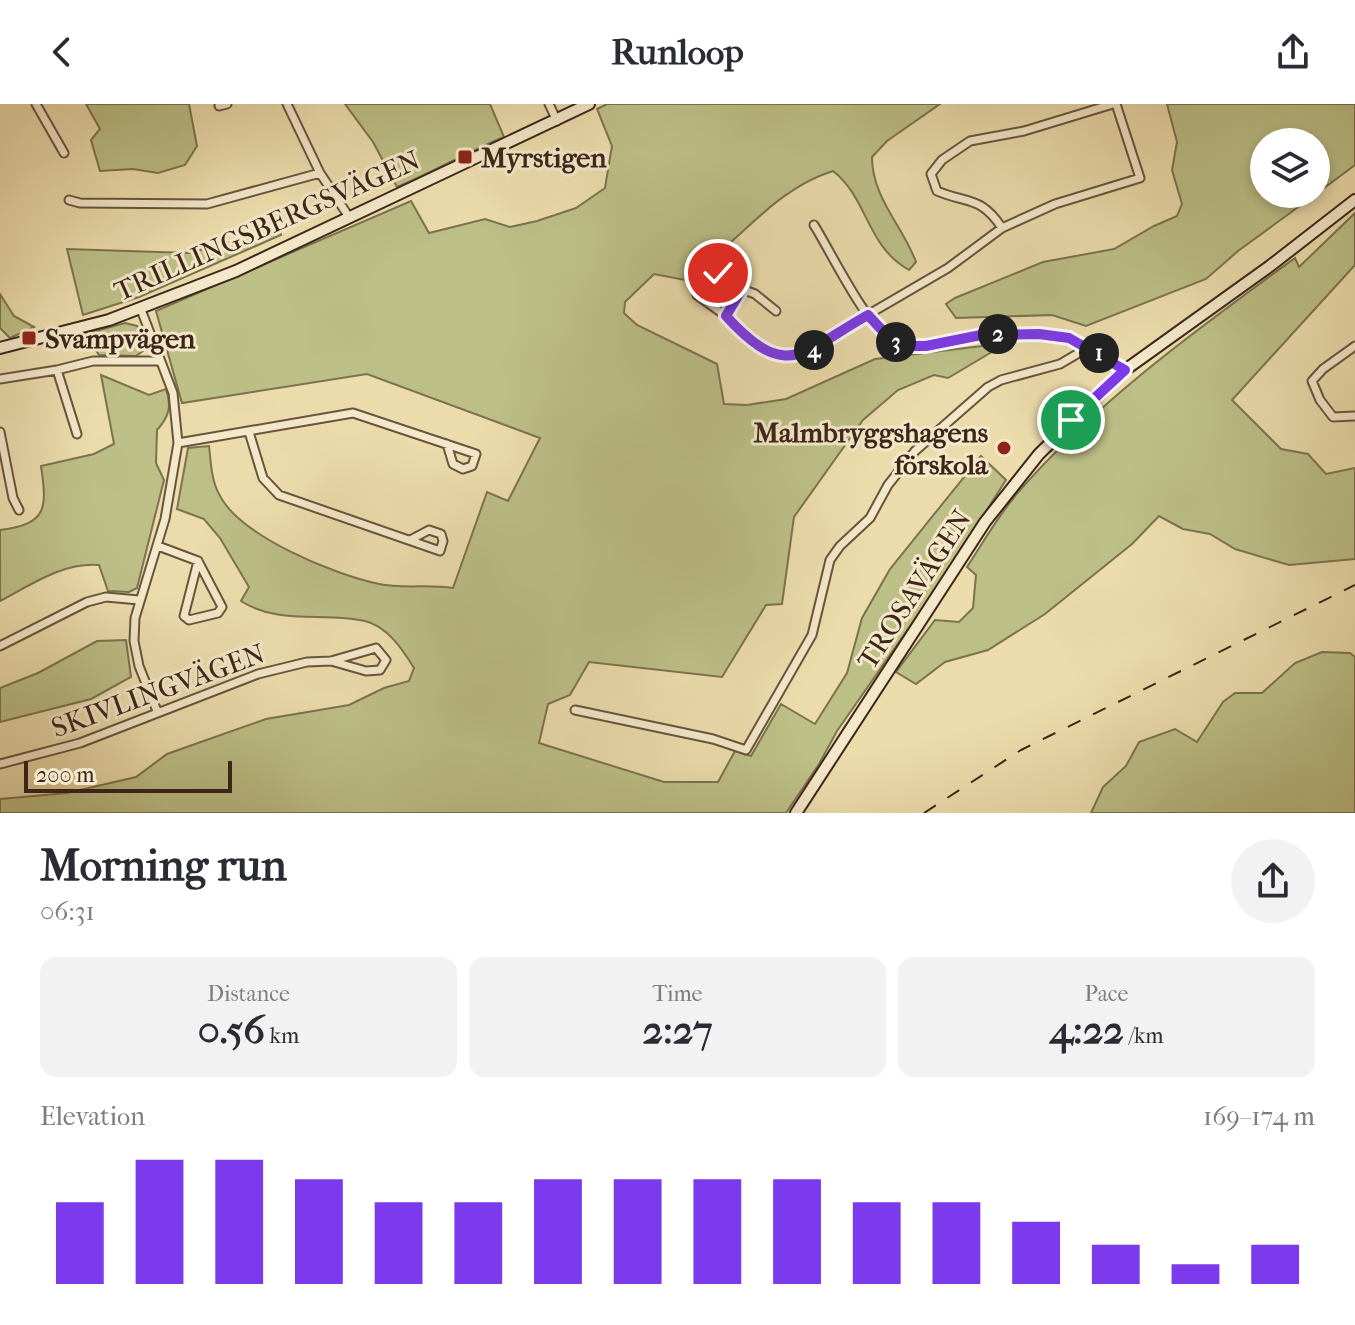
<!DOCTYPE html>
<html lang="en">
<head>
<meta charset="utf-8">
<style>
  :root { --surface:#fff; --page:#f2f2f3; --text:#2b2b33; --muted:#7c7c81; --accent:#7c3aed }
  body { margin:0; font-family:"IM FELL French Canon",serif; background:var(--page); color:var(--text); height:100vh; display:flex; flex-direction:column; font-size:30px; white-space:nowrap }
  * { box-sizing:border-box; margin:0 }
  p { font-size:26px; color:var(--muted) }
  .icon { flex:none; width:44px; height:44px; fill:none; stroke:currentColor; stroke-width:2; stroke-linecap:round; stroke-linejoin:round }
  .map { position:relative; height:709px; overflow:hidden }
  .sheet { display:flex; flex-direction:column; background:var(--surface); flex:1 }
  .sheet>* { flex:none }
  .buttons { position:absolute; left:1250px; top:24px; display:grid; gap:16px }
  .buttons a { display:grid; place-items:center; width:80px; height:80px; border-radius:50%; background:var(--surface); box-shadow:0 4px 12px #0003; font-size:40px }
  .scale { position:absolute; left:24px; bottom:20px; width:208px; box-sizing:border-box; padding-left:8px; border:4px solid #3d251a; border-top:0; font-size:22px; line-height:28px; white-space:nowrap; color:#3d251a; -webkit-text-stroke:6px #f3e8c9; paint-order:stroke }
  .pin { position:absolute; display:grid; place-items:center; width:68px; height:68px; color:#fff; margin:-34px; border:4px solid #fff; border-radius:50%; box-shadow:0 2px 8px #0007 }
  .km { position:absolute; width:40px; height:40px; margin:-20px; border-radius:50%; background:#222; color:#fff; font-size:22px; line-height:40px; text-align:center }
  .round { display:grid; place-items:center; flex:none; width:84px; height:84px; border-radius:42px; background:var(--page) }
  .headline { display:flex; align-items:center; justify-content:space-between; height:136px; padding:0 40px }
  h1 { font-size:44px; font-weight:700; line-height:60px }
  .stats { display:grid; grid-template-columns:repeat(3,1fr); gap:12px; height:136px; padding:8px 40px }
  .stats div { display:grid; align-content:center; border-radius:16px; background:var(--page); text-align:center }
  .stats b { font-size:40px; font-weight:700 }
  .stats small { font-size:22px; font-weight:400 }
  .stats p { font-size:22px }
  .chart { height:224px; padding:16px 40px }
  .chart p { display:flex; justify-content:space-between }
  .chart svg { width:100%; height:144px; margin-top:8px; stroke:var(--accent); stroke-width:6 }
  header { display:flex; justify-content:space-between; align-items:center; height:104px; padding:0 40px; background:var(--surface); font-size:36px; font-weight:700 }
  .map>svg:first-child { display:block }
  .green { fill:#bcbf86; stroke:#7c7250; stroke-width:2 }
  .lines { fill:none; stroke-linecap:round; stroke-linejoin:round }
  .street-casing { stroke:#69533e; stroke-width:11 }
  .secondary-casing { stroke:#3d251a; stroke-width:14 }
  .street { stroke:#f3e8c9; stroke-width:7 }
  .secondary { stroke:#f3e8c9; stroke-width:10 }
  .rail { stroke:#3d251a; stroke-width:2; stroke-dasharray:14 14; stroke-linecap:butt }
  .route-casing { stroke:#fff; stroke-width:16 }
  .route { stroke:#7c3aed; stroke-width:10 }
  .poi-dot { fill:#8f2418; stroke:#f3e8c9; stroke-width:3 }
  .labels { text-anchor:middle; stroke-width:6; stroke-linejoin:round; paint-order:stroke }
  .poi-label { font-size:28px; font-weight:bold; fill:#3d251a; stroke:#f3e8c9; text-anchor:start }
  .street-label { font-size:28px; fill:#3d251a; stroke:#f3e8c9 }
</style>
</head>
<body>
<header><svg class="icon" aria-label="back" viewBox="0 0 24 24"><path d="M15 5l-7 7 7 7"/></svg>Runloop<svg class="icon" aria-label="share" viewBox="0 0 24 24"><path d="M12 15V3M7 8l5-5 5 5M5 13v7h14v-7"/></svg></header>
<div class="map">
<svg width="1355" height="709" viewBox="0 0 1355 709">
  <rect width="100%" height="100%" fill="#ecdcac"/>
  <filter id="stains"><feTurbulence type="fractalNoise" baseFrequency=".0025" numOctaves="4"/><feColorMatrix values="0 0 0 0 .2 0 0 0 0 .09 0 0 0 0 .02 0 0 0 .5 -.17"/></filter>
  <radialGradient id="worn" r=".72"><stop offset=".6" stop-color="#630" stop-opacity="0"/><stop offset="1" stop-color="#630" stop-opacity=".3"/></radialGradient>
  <path class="green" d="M86,0H189L197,42L185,61L158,69L133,65L100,67L91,36L100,25Z
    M345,0H490L504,33C467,48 434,68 397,83L373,38Z
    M607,0H940L887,37L872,53C872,94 903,122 916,158L909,166C866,142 868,94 833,67C772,86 736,142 685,176L654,170L625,198L624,209L637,221L717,260L724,300L747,301L786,295L875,255L1007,239L948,274L934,271L898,286L863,316L794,413L782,500L766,501L722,573L589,558L570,591L548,600L539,639L664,678H718L735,647L751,652L781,600L815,620L847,569L862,514L890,465L981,352L1006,376L936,485L837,627L819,660L786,709H0V695L67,689L136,673L167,650L266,615L349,601L384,584L409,577L414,564C403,546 387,522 365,517C323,508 278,521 241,497L249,483L220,434L204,415L177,405L188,344L209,342C211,358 211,375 219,390C239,432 335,471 379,480C402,485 429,480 453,484L487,388L508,397L540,334L367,270L182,299L156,207L411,97L429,129L485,115L510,123L537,117L576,104L605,84L612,42L597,5Z
    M1167,0H1355V61L1316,90V38H1264V90H1316L1238,147L1206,175L1086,222L1052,211L956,214L946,200L955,194L1043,158L1114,145L1154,122L1177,112L1182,100L1172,66L1177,38Z
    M1355,109V161L1232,296L1281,345L1308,350L1326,370L1355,364V455L1289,461L1235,445L1210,430L1183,425L1159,412L1132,440L1045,510L988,546L945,558L916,580L896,568L935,516L959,518L973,504L976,471L967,463C982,440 997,414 1015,392C1096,298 1195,227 1295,154L1299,163Z
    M273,127H280L281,131L139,193L83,211L67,145L189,149Z
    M0,190L14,212L34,223L10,234L0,224Z
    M125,219L137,222L144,231L143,247L136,252L99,251L85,230Z
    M101,271L149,291L166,285C172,302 169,313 157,326L156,359L164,376L137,484L129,488L108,487L99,461C63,458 31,481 0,497V426C48,420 47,404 41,362L94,350L114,340Z
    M126,536L131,573L91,595L0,618V584L38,569L97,537Z
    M1322,548L1350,549L1355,553V709H1091L1103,683L1126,662L1139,638L1175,625L1197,638L1223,598L1235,589H1262L1295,559Z"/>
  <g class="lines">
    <defs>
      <path id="street" d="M36,0L64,49
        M287,0L320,69L349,113
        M549,0L557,17
        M219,2L227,0
        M69,96L80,99L207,100L320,69
        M814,121C831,148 866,222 892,236C919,251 953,235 981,231C1043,223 1074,233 1125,266
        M1002,124C981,92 968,100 937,87L931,70L942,56L970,37L1024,27L1113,0
        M742,185L755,190L776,207
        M140,203L173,289L178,339L165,415L135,514L134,537L139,562L157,607
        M726,212L742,185L724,170H712L697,191L726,212L750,237L766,247L781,251H799L816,245L852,220L948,164L1002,124L1055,100L1140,74L1116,0
        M1355,242L1323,265L1312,277L1320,296L1333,313L1355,312
        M57,266L77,330
        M0,275L57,266L93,257H159
        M0,328L13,394L19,406
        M249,328L263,374L279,391L440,447L443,437L441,430L429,426L410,436
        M178,339L353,309L476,350L472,362L463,365L453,360L447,340
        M158,442L198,457L222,503L218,509L189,516L184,512L198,457
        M0,542L87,498L106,493L139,496
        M575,606L713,635L746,646L812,531L830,456L840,442L870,414L888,381L915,347L988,283L1001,276L1060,260L1089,243
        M0,660L80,639L258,570L307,558L331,557L376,544L386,556L380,566L366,567L331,557"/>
      <path id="secondary" d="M0,244L109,216L236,167L589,0
        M796,709L985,418L1039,350L1125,266L1270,162L1355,96"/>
    </defs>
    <use href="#street" class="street-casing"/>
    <use href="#secondary" class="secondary-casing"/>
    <use href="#street" class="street"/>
    <use href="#secondary" class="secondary"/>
    <path class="rail" d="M924,709L1021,646L1355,481"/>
  </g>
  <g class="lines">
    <defs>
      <path id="route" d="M718,169L724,170L742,185L726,212C788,280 803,247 868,211L891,236L906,242H926L981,231L1039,230L1069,234L1125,266L1071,316"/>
    </defs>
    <use href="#route" class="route-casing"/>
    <use href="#route" class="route"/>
  </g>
  <g class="poi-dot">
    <rect x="457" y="45" width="16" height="16" rx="4"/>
    <rect x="21" y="226" width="16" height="16" rx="4"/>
    <circle cx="1004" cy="344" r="8"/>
  </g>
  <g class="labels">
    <g class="poi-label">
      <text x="481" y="63">Myrstigen</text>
      <text x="45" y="244">Svampvägen</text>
      <text x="988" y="338" text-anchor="end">Malmbryggshagens<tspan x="988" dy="32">förskola</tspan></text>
    </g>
    <g class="street-label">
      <text transform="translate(267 121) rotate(-24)" y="10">TRILLINGSBERGSVÄGEN</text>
      <text transform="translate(914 485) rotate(-57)" y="10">TROSAVÄGEN</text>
      <text transform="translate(158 586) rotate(-20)" y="10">SKIVLINGVÄGEN</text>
    </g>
  </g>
  <rect width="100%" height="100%" filter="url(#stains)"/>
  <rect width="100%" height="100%" fill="url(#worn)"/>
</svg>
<div class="buttons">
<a><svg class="icon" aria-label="layers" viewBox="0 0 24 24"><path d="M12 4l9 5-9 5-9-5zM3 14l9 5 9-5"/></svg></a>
</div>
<div class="scale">200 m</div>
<div class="pin" style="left:1071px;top:316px;background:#1e9e55"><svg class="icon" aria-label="arrive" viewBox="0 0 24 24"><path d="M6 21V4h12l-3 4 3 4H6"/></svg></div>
<div class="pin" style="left:718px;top:169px;background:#d93025"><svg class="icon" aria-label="check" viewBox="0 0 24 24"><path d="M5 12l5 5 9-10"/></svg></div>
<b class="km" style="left:1099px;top:249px">1</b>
<b class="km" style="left:998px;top:230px">2</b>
<b class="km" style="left:896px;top:238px">3</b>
<b class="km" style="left:814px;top:246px">4</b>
</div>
<section class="sheet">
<div class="headline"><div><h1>Morning run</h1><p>06:31</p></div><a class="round"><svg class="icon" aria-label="share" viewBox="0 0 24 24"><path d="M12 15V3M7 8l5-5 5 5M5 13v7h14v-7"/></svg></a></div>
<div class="stats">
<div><p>Distance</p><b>0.56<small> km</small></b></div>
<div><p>Time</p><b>2:27</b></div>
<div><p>Pace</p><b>4:22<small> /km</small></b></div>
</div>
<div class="chart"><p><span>Elevation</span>169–174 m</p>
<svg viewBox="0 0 160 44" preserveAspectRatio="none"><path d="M5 44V19M15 44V6M25 44V6M35 44V12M45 44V19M55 44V19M65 44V12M75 44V12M85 44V12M95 44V12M105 44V19M115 44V19M125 44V25M135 44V32M145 44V38M155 44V32"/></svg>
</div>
</section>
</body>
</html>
